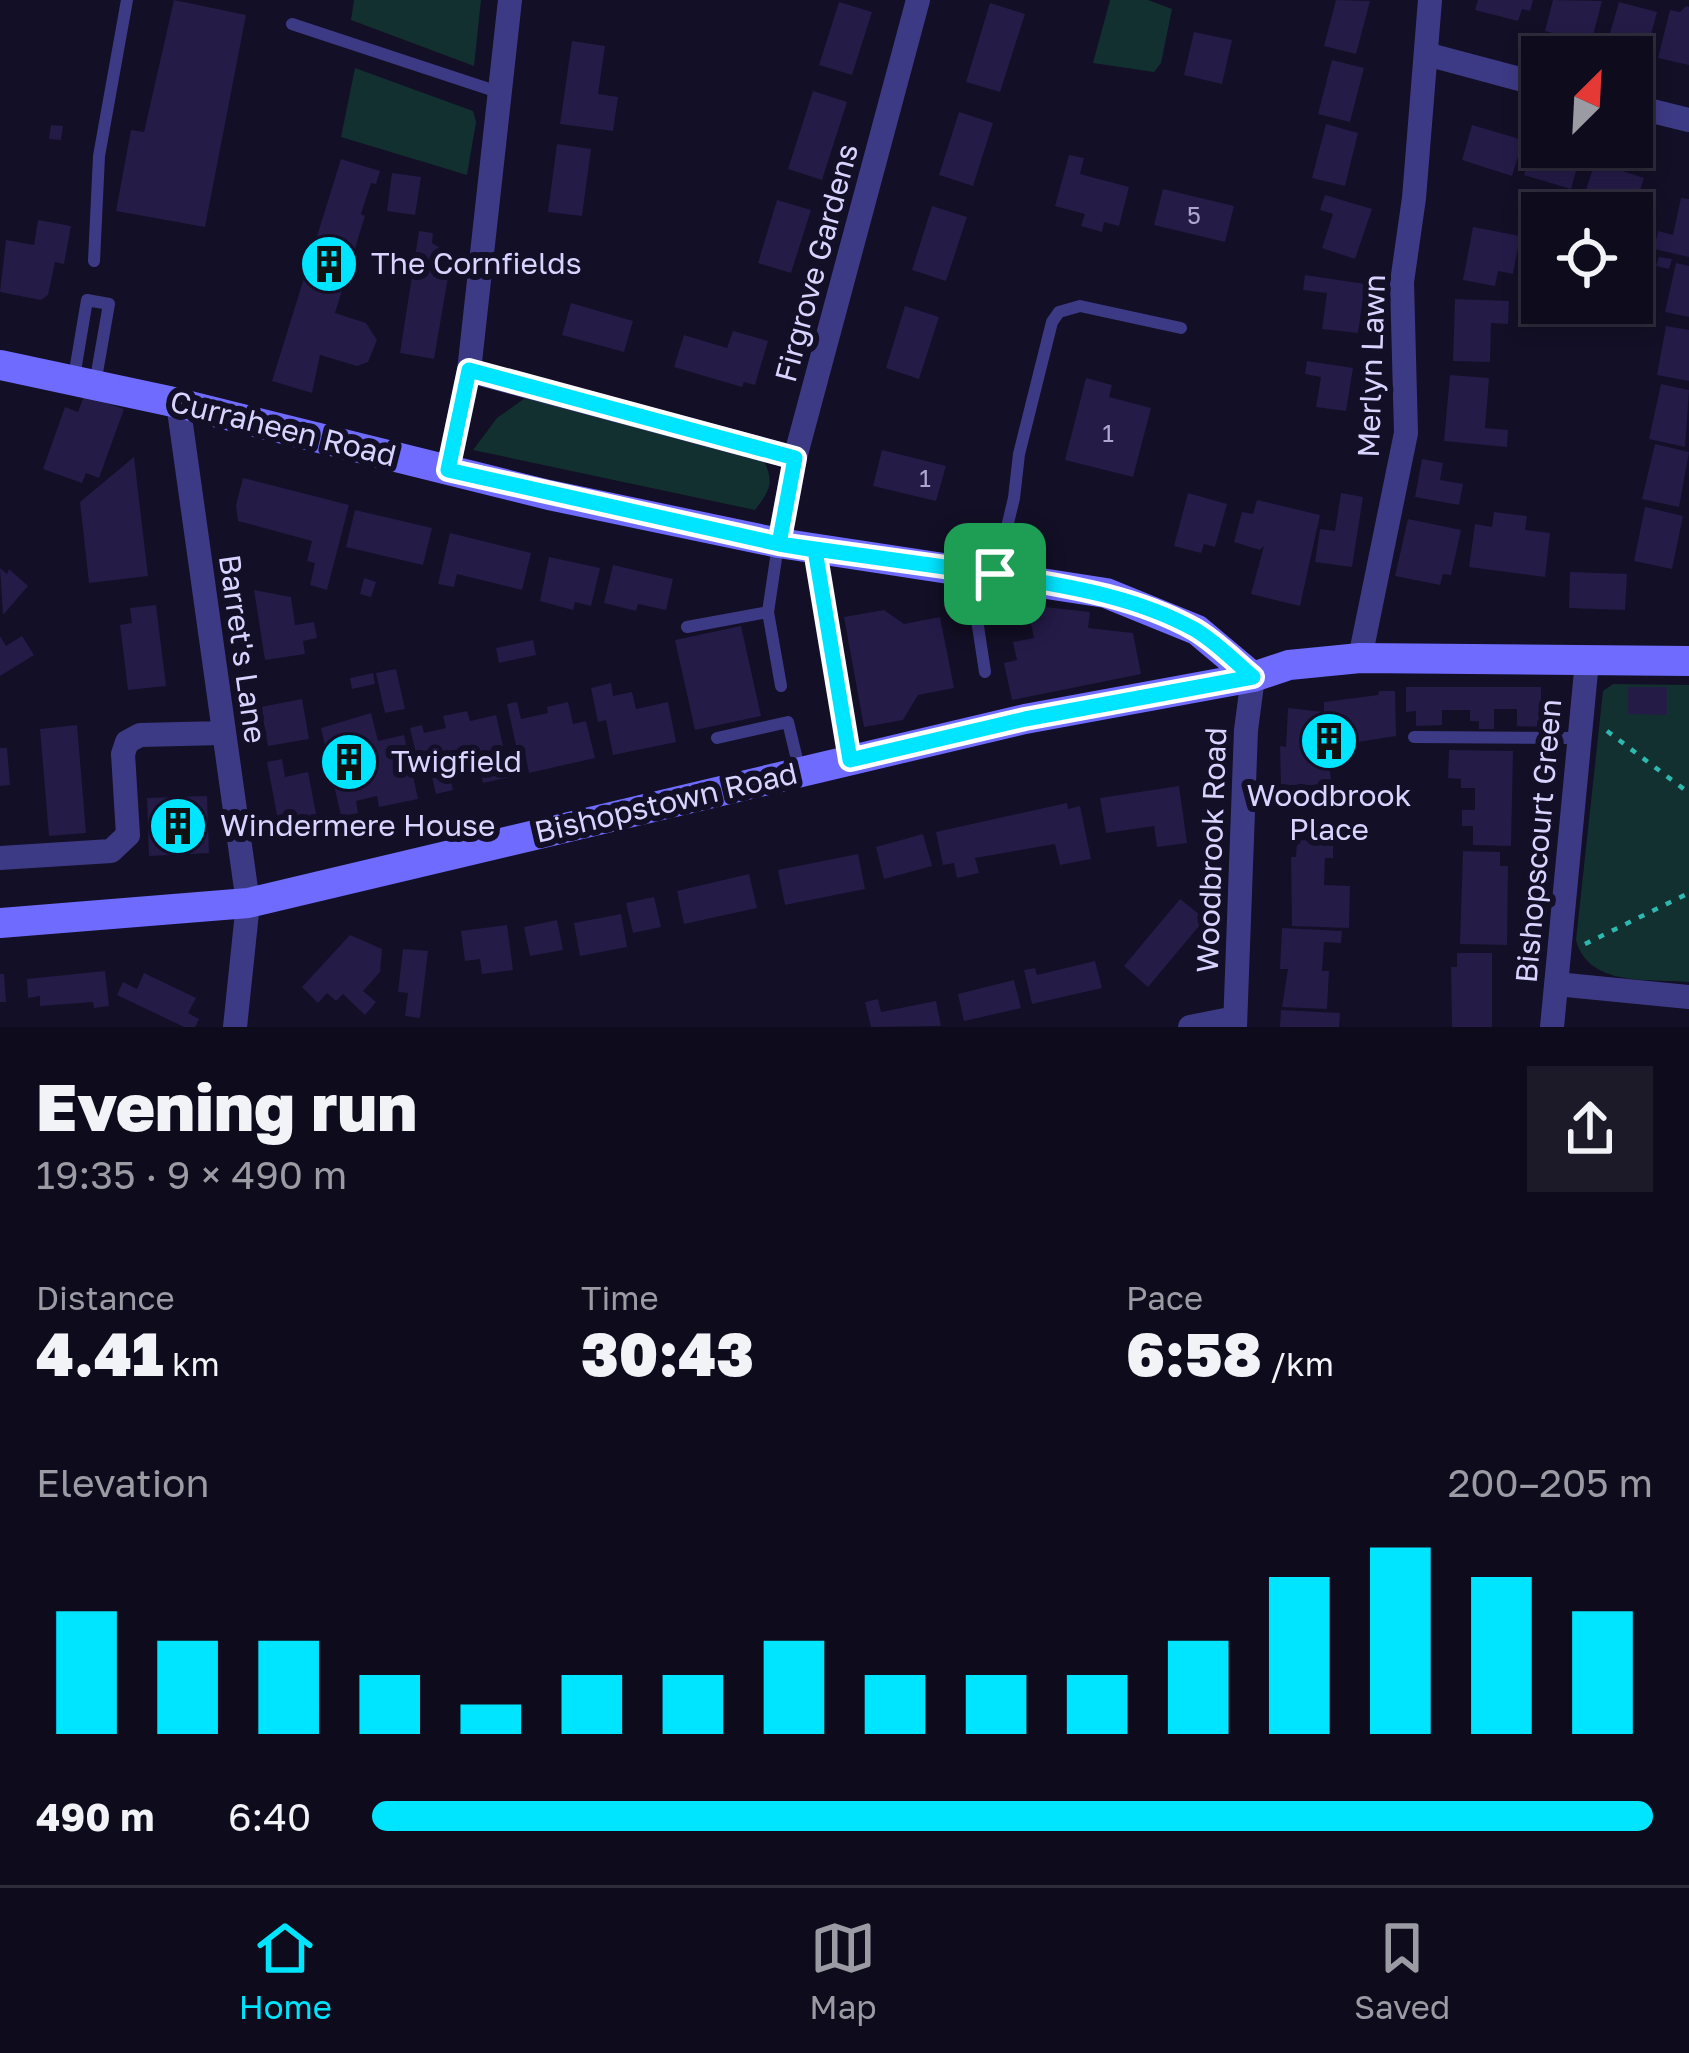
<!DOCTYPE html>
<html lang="en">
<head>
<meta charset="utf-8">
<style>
  :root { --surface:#0e0b1c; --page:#1c1929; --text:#f1f3f6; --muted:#9b9ba3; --line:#2e2b3b; --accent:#00e5ff }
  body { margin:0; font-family:"Golos Text",sans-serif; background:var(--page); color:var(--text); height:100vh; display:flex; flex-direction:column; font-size:45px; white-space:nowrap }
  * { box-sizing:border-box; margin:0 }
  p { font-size:39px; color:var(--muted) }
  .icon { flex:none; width:66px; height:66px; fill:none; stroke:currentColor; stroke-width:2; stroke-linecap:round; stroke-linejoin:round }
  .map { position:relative; height:1027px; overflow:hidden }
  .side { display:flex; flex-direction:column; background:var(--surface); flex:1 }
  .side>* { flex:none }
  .needle { width:78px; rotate:24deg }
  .buttons { position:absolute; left:1521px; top:36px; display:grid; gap:24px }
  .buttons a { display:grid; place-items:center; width:132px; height:132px; border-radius:0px; background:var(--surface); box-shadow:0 6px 18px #0003,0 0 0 3px var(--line); font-size:60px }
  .pin { position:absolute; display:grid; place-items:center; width:102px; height:102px; color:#fff; margin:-51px; border-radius:24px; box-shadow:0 6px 18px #0006 }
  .round { display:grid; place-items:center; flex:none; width:126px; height:126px; border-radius:0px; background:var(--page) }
  .overview { display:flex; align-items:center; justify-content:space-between; height:204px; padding:0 36px }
  h1 { font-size:66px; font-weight:800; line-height:90px }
  .figures { display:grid; grid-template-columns:repeat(3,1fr); gap:18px; height:204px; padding:12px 36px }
  .figures div { display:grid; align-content:center }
  .figures b { font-size:60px; font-weight:800 }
  .figures small { font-size:33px; font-weight:400 }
  .figures p { font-size:33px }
  .chart { height:336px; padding:24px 36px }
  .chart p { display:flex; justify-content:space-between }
  .chart svg { width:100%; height:216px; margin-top:12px; stroke:var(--accent); stroke-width:6 }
  ul { padding:0 36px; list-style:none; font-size:39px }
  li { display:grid; grid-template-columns:192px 144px 1fr; align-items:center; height:90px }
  li i { height:30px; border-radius:15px; background:var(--accent) }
  .menu { display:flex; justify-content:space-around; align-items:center; height:168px; border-top:3px solid var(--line); background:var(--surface); font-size:33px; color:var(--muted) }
  .menu a { display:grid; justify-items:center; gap:6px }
  .menu .selected { color:var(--accent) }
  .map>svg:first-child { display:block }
  .green { fill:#12302f }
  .building { fill:#241b47 }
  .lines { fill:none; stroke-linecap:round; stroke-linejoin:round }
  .path { stroke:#2fb8b0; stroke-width:4.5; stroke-dasharray:6 9; stroke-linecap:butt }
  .lane { stroke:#3d3a85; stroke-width:12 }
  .street { stroke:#3d3a85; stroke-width:24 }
  .secondary { stroke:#6f6bff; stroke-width:30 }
  .route-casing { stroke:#fff; stroke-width:24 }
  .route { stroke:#00e5ff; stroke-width:15 }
  .labels { text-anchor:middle; stroke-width:12; stroke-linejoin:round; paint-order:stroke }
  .number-label { font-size:24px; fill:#aca6d1 }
  .street-label { font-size:30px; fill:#d9d4ff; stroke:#130f26 }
  .poi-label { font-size:30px; fill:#d9d4ff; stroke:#130f26; text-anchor:start }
</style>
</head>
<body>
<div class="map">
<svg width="1689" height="1027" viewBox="0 0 1689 1027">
  <rect width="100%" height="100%" fill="#130f26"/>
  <path class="green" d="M354,0H481L474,66L351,20Z
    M1110,0H1148L1172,9L1161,63L1154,72L1093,63Z
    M355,68L473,111L476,122L467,175L341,137Z
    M525,398L764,461C775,484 769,491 755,510L473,450L497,418Z
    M1613,684L1689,685V982C1650,979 1588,987 1576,940L1603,691Z"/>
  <path class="building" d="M174,0L246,15L205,227L116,211L131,130L144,132Z
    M1336,0L1370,1L1356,54L1324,46Z
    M1478,0H1533L1530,11L1522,9L1518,21L1475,10Z
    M1553,0L1602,1L1591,43L1545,31Z
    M839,2L872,12L852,75L819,65Z
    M1619,2L1657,12L1645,57L1606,47Z
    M990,3L1025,14L1000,92L966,82Z
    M1686,6L1689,7V65L1658,58L1670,10L1680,12Z
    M1194,32L1232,40L1222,84L1184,75Z
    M572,41L605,46L598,94L618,97L613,131L560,124Z
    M1332,60L1364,68L1350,122L1318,114Z
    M813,91L847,102L822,180L788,169Z
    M959,112L993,123L973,186L939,175Z
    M1326,124L1358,133L1345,186L1312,178Z
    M51,125L63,126L61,140L49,139Z
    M1472,125L1523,140L1512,176L1462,160Z
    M1533,143L1580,157L1571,189L1524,175Z
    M557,144L591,149L582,216L548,212Z
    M1069,155L1084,158L1080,174L1129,187L1119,226L1104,222L1102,232L1081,226L1085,214L1055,206Z
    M341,159L380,171L376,184L371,183L361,214L365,216L335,313L366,323L377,340L368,362L357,366L320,355L312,393L272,381Z
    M1595,162L1644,178L1633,212L1584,196Z
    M392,173L421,177L415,215L387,211Z
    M1163,189L1234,206L1225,242L1154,225Z
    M1325,195L1372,209L1355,259L1322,248L1333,214L1320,210Z
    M1681,198L1689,199V257L1654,249L1658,231L1673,235Z
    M777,200L811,210L791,273L758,263Z
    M932,206L967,217L946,281L912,270Z
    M38,220L71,226L64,264L55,262L48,295L41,300L0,292L6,240L34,245Z
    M1473,227L1520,236L1513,274L1498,271L1495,286L1463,280Z
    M419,231L433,233L432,243L445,251L441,276L448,277L434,359L400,353Z
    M1659,257L1672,259L1669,269L1656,266Z
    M1676,263L1689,266V317L1665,312Z
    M1305,275L1365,284L1358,333L1322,329L1327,293L1303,290Z
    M1455,299L1509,301L1508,324L1491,323L1490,362L1453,361Z
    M571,303L633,321L624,352L562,335Z
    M905,306L939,317L919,379L886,368Z
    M1666,326L1689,330V381L1657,375Z
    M733,331L768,341L755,385L744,382L742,387L674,367L684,335L727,348Z
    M1307,361L1353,368L1346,411L1316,407L1321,377L1305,374Z
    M1450,375L1489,378L1485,428L1508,430L1507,447L1444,441Z
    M1086,378L1112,385L1109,397L1151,408L1133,477L1065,460Z
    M1661,384L1689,390L1685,447L1649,439Z
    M84,396L124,409L99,478L86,473L82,483L43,469L65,407L78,412Z
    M1655,444L1689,452L1679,507L1642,499Z
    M882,450L946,466L936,501L873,486Z
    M134,457L148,576L89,583L80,502Z
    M1422,459L1443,463L1440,480L1463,484L1459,505L1415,497Z
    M243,478L349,505L327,590L310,585L315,563L307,561L312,541L238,521L236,505Z
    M1188,493L1227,504L1215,547L1204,544L1201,553L1174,546Z
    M1341,493L1363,497L1352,567L1315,562L1320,529L1335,531Z
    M1257,500L1320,515L1300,606L1251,594L1264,546L1260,550L1234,542L1242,512L1253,514Z
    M1645,507L1683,516L1672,569L1634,561Z
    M355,510L432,528L423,565L346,547Z
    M1494,512L1527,516L1525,530L1550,533L1545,577L1469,567L1475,524L1492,527Z
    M1408,519L1461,530L1451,575L1443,574L1440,585L1395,576Z
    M450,533L531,553L522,590L457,574L454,587L438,584Z
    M549,557L600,568L591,606L575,602L573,610L540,601Z
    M613,565L673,579L666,610L638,604L636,611L604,603Z
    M0,568L7,574L9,569L28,586L3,615Z
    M1570,572L1627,574L1625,610L1569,608Z
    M364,578L376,582L371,597L360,594Z
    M254,590L291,597L295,625L314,622L317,638L303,641L305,654L265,660Z
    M156,605L166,686L128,690L120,625L132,623L130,608Z
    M1027,605L1090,612L1088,628L1133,633L1141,674L1012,700L1004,663L1017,660L1013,642L1034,638Z
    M884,610L904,624L940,617L954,688L918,695L903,720L864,727L844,617Z
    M741,626L761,716L695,730L675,640Z
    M0,636L6,646L22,636L34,655L0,676Z
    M533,640L536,655L499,663L496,648Z
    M396,669L405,709L385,713L376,673Z
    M373,673L375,684L352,689L350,678Z
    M611,683L613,696L632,692L636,709L668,702L676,742L613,755L606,720L598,722L591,688Z
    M1406,687H1541V727L1517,726V709H1494V729H1479V721H1470V710H1442V725L1416,726V711L1406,712Z
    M1628,687H1667V715L1628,714Z
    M1379,691H1395L1396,736L1326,747L1332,785H1281L1280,746L1286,747L1288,708L1324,712V702L1378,695Z
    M302,699L309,739L268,746L261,707Z
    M517,702L521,719L548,713L547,707L568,702L573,724L586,721L595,758L529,773L524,749L517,750L507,704Z
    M467,711L470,721L496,715L510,777L483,783L480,770L470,773L450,777L453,790L436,794L427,756L417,758L410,728L422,725L424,733L446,728L443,716Z
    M371,713L378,741L404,735L418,799L379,807L377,796L356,801L358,813L341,816L321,728Z
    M77,725L86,833L49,836L40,729Z
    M0,748H7L10,785L0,786Z
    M1449,750L1513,751L1511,846L1473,845V826H1462V810H1475V788H1461V779L1448,778Z
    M282,759L285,777L308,772L318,824L280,831L267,762Z
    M1179,786L1187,843L1157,847L1154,826L1106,833L1100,798Z
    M207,796L209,853L149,856L147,798Z
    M1067,803L1068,809L1080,806L1091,859L1060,865L1055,844L975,858L979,873L957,878L954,863L943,865L936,832Z
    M923,834L932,866L884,879L876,847Z
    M1297,840L1333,841V858H1325L1324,885L1350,886L1349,928L1292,926L1291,857H1296Z
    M1463,851L1500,852V866H1508L1507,945L1460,944Z
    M858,854L865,889L785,905L778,870Z
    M749,874L757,908L684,924L677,891Z
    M654,897L661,927L633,933L626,903Z
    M1180,899L1205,919L1148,987L1124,966Z
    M621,914L627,947L580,956L574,923Z
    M557,920L563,950L530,956L524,927Z
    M507,925L513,970L482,974L480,959L465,961L461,931Z
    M1282,928L1342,931L1341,943L1324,942L1322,971H1329L1327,1009L1282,1007L1288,969H1280Z
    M350,935L382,949L380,972L363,991L376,1002L365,1015L343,994L336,1001L327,993L318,1003L302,987Z
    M403,949L428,951L420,1018L405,1016L408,993L398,992Z
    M1457,953H1492V1027H1452L1451,967H1457Z
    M1095,961L1102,988L1032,1004L1024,970L1035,968L1037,975Z
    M105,971L109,1006L94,1008L93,1002L40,1006V996L28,998L27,979Z
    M144,973L196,998L188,1013L199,1019L195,1027H184L117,995L123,982L137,989Z
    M0,974H4L6,1002H0Z
    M1014,980L1021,1008L964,1021L958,994Z
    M878,999L881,1012L936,1001L941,1026L871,1027L865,1002Z
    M1281,1010L1340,1013L1339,1027H1280Z"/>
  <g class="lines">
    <path class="path" d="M1607,731L1689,793
      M1585,944L1689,893"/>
    <path class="lane" d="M292,24L498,92
      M94,261L99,156L127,0
      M74,377L87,300L109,304L95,384
      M778,545L768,612L781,686
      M815,550L850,759
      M996,573L1014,498L1019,454L1052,322L1059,312L1080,306L1181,328
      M975,574L974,600L985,672
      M687,627L768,612
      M1414,737L1579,738
      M717,738L788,722L800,772"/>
    <path class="street" d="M1426,54L1542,85
      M1632,106L1689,120
      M469,371L795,458
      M178,403L248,903L235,1027
      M448,470L469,371L510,0
      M779,543L795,458L918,0
      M1360,658L1406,433L1402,282L1414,198L1430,0
      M0,858L111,851L128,835L123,754L127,742L140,735L222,733
      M1556,984L1689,997
      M1190,1027L1235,1018
      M1235,1027L1246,730L1253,677
      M1552,1027L1587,661"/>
    <path class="secondary" d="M0,365L178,403L549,495L779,543L1106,593L1197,630L1253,677
      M0,923L248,903L1025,719L1253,677L1289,665L1360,658L1689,661"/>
  </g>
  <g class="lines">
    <defs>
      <path id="route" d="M995,574L779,544L448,470L469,370L795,458L779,544L815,550L850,760L1025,719L1253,677C1234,661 1215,641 1194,629C1132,595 1064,586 995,574"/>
    </defs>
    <use href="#route" class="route-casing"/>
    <use href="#route" class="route"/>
  </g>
  <defs>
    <symbol id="building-disc" viewBox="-11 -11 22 22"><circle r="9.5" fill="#00e5ff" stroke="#130f26"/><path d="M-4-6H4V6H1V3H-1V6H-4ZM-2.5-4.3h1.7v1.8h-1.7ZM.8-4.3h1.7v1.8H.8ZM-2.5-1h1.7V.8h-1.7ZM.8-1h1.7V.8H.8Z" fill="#111"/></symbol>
  </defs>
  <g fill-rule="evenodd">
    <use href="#building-disc" x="296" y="231" width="66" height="66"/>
    <use href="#building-disc" x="1296" y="708" width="66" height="66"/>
    <use href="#building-disc" x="316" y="729" width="66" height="66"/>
    <use href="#building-disc" x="145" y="793" width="66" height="66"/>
  </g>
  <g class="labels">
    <g class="number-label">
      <text x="1194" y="224">5</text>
      <text x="1108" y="442">1</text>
      <text x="925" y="487">1</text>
    </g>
    <g class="street-label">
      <text transform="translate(817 263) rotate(-75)" y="10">Firgrove Gardens</text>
      <text transform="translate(1372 366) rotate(-88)" y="10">Merlyn Lawn</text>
      <text transform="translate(283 429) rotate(14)" y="10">Curraheen Road</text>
      <text transform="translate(242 649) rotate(82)" y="10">Barret's Lane</text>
      <text transform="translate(666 803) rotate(-13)" y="10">Bishopstown Road</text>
      <text transform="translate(1539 841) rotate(-85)" y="10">Bishopscourt Green</text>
      <text transform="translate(1212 850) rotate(-88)" y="10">Woodbrook Road</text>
    </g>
    <g class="poi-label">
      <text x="371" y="274">The Cornfields</text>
      <text x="391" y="772">Twigfield</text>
      <text x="1329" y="806" text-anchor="middle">Woodbrook<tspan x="1329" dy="34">Place</tspan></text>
      <text x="220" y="836">Windermere House</text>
    </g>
  </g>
</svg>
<div class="buttons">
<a><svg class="needle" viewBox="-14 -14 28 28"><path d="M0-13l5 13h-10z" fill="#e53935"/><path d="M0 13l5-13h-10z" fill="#9b9ba3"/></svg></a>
<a><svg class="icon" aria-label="locate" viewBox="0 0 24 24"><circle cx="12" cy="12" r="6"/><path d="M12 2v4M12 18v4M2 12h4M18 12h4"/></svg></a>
</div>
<div class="pin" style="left:995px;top:574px;background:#1e9e55"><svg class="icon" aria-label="arrive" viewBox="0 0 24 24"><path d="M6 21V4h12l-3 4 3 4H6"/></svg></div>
</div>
<section class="side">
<div class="overview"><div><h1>Evening run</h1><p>19:35 · 9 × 490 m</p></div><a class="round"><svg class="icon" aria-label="share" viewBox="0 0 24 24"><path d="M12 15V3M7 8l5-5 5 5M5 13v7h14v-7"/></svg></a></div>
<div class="figures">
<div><p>Distance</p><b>4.41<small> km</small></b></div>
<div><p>Time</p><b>30:43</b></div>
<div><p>Pace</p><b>6:58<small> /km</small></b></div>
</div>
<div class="chart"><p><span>Elevation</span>200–205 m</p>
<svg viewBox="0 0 160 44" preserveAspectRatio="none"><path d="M5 44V19M15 44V25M25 44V25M35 44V32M45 44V38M55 44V32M65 44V32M75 44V25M85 44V32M95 44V32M105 44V32M115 44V25M125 44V12M135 44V6M145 44V12M155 44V19"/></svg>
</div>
<ul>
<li><b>490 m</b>6:40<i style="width:100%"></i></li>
</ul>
</section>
<nav class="menu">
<a class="selected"><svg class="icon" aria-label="home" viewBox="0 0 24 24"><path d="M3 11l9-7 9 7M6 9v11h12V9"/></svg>Home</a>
<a><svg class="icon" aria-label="map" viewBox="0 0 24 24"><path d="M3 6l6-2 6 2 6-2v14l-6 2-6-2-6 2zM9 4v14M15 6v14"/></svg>Map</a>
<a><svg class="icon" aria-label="saved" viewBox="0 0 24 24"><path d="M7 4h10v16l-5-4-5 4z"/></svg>Saved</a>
</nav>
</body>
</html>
